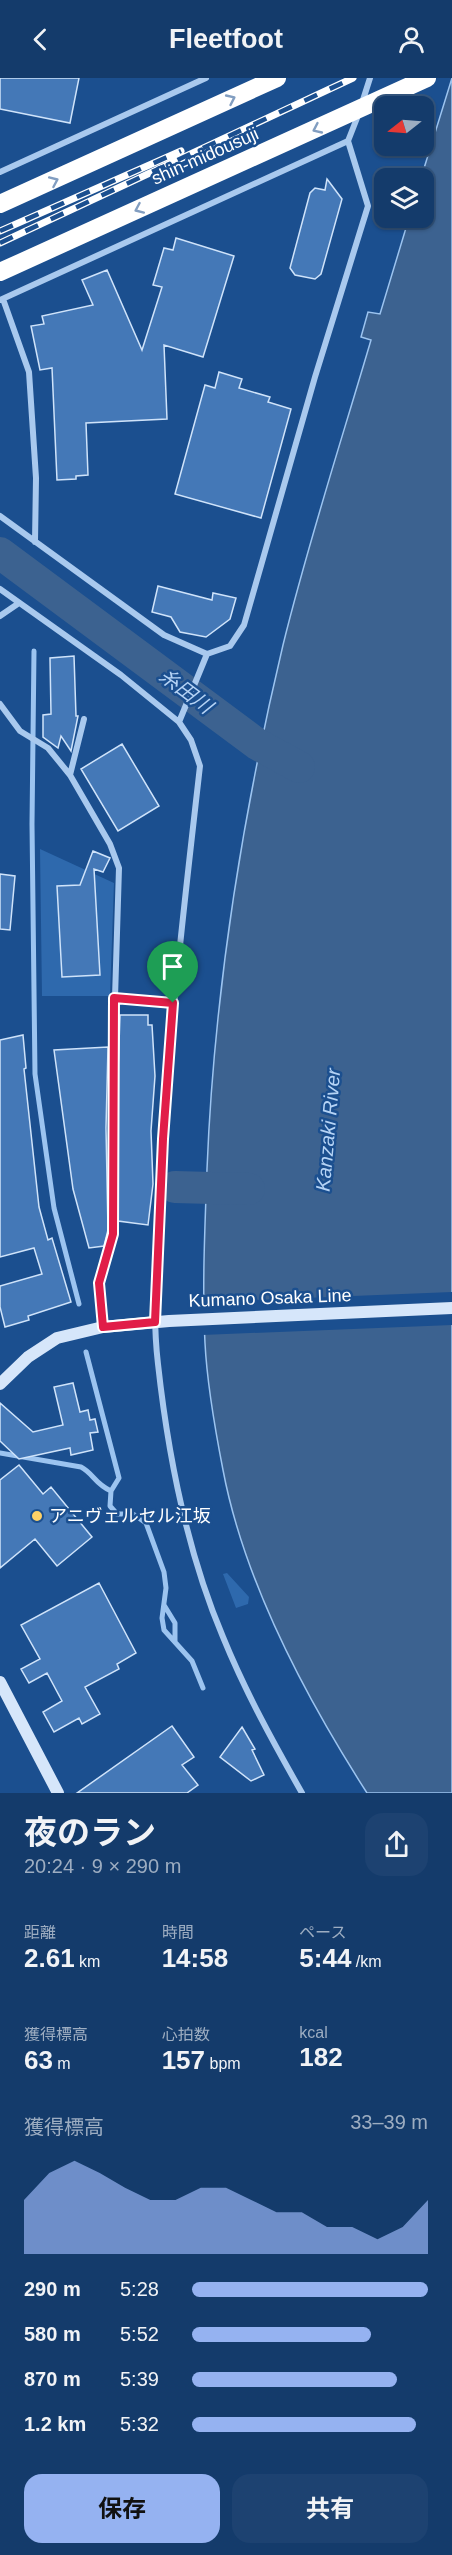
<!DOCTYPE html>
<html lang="ja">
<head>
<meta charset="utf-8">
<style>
  :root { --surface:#143b6b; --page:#1d4271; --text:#f1f3f6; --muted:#9dadc1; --line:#33557e; --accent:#95b2f1 }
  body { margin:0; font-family:Arial,"Noto Sans JP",sans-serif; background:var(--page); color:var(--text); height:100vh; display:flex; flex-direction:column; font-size:22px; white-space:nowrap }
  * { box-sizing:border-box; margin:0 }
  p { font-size:20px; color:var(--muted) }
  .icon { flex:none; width:33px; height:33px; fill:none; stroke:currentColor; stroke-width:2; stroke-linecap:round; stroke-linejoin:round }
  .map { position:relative; height:1715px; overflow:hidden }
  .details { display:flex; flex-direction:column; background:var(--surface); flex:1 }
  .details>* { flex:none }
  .needle { width:39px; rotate:253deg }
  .buttons { position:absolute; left:374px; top:18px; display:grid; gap:12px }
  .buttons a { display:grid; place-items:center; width:60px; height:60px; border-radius:12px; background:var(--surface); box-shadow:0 2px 4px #0004,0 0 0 2px var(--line); font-size:30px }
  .pin { position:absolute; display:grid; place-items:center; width:51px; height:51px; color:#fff; margin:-62px -26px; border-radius:50% 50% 50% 0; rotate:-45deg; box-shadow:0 0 6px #0007 }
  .pin .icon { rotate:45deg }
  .round { display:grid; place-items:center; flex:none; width:63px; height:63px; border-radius:18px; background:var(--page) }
  .head { display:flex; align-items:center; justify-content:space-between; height:102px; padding:0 24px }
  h1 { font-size:33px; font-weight:700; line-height:45px }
  .metrics { display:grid; grid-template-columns:repeat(3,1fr); gap:9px; height:102px; padding:6px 24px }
  .metrics div { display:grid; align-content:center }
  .metrics b { font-size:26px; font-weight:700 }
  .metrics small { font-size:16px; font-weight:400 }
  .metrics p { font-size:16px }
  .chart { height:168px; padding:12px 24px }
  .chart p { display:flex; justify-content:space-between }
  .chart svg { width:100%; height:108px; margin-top:6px; fill:var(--accent); opacity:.7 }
  .action { display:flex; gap:12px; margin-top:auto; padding:12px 24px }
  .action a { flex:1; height:69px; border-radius:18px; background:var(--accent); color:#111; font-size:24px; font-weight:700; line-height:69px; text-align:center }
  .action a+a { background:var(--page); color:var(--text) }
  ul { padding:0 24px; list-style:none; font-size:20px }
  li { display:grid; grid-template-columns:96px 72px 1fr; align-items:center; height:45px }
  li i { height:15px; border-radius:8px; background:var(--accent) }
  header { display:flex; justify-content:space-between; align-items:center; height:78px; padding:0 24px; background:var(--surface); font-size:27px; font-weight:700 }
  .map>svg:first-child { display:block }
  .green { fill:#2e69ad }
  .water { fill:#3c6290; stroke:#9cc4f0; stroke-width:1.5 }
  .pier { fill:#1b4f8f }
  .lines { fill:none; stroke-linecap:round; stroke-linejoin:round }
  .stream { stroke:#9cc4f0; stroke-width:5 }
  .river { stroke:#3c6290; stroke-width:32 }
  .building { fill:#4478b7; stroke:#cfe3fa; stroke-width:1.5 }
  .street { stroke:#a9c9ee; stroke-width:6 }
  .secondary { stroke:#d6e6fa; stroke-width:12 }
  .highway { stroke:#fff; stroke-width:18 }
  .rail-casing { stroke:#fff; stroke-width:7 }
  .rail { stroke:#1b4f8f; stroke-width:4.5; stroke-dasharray:14; stroke-linecap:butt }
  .oneway { stroke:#829ec1 }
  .route-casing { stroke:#fff; stroke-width:12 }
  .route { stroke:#e11d48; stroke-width:8 }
  .poi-dot { fill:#ffd166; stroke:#1b4f8f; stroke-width:2 }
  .labels { text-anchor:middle; stroke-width:5; stroke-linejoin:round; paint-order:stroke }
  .street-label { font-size:18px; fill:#fff; stroke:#1b4f8f }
  .poi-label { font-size:18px; fill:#fff; stroke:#1b4f8f; text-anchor:start }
  .water-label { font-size:20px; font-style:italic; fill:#b5d3f5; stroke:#1b4f8f }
</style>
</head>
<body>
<header><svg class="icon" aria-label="back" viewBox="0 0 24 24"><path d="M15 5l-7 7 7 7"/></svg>Fleetfoot<svg class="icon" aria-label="person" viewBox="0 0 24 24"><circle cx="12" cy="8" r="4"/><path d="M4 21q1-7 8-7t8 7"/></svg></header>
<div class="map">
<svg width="452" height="1715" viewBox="0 0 452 1715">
  <rect width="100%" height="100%" fill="#1b4f8f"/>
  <path class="green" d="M40,771L114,805L110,918H42Z
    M227,1495L249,1519L248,1526L236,1530L223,1496Z"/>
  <path class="water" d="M452,0V1715H367C306,1620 244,1503 223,1392C215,1351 207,1306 205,1265C202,1207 205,1148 207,1091C214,915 242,739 283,567C308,465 341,364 371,262L361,259L368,234L380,236L409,140H423V100H421Z"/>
  <path class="pier" d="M452,1214V1247L202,1257V1224Z"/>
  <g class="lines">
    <path class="stream" d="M34,573L32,746L35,996L54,1130L79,1226
      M86,1274L119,1400L111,1413L110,1428L117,1436H133L146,1445L164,1494L166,1510L162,1540L164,1552L192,1583L203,1610
      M0,1375L81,1389C94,1396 94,1405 111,1413
      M164,1527L175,1545V1563"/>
    <path class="river" d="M0,475L257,666L299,689
      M175,1109L249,1111"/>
  </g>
  <path class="building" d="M0,0H79L70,45L0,31Z
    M327,101L342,121L321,196L315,201L295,197L290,190L310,115L315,110L325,112Z
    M176,160L234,178L203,279L164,267L167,341L86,345L88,397L76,398V401L57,402L52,290L40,292L31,248L44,246L42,238L93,227L82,202L107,192L142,272L162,209L153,207L164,170L173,172Z
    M219,294L242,301L239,310L270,319L268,324L291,331L261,440L175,416L205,307L215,310Z
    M158,508L212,522L213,515L236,520L230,541L206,559L180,554L171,539L152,534Z
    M74,578L76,638H78L71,673L61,658L58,670L43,659V637L51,636L50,580Z
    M122,666L159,728L118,753L81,691Z
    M93,773L110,780L103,794L94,791L100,897L62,899L57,808L80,807Z
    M0,796L15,798L10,852L0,851Z
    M120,937H148V947H152L155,998L151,1053L153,1106L148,1147L118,1143L116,1050Z
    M23,957L26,990L24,991L39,1129L48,1162L52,1160L71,1224L28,1238L29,1242L5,1249L0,1229V1208L42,1196L34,1170L0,1179V962Z
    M108,969L106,1050L108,1152L104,1168L89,1170L73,1111L54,972Z
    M73,1305L80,1334L88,1332L90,1342L95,1341L98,1354L90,1355L93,1372L71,1377L70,1370L19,1381L0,1363V1325L33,1354L63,1347L54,1309Z
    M19,1387L43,1416L51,1409L92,1459L57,1488L35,1461L0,1490V1402Z
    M99,1505L136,1575L117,1586L119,1591L85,1609L100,1636L82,1646L79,1640L54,1654L43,1634L62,1623L47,1595L29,1605L21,1591L40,1581L21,1547Z
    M172,1648L194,1679L182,1687L198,1707L187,1715H77Z
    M242,1649L255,1671L252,1672L264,1697L251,1703L220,1679Z"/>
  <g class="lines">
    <path class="street" d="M362,25L370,0
      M0,94L206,0
      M3,221L29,294L36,400L35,464
      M0,222L348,63
      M0,438L164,557L207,576L230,568L244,547L315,299L368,128L348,63L359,35
      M0,511L121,597L179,644L191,662L200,688C184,829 167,969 161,1111C158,1169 151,1228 158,1286C168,1377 187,1474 223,1559C245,1613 273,1664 302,1715
      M0,538L19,525
      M0,626L20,653L48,670L70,697L110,766L119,790L111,1050L113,1156L99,1205L103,1249
      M179,644L207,576
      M70,697L84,641
      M114,920L173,925"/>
    <path class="secondary" d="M0,1306L28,1279L57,1260L103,1249L169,1243L452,1230
      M0,1604L58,1715"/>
    <path class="highway" d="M0,126L277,0
      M0,194L427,0"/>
    <defs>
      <path id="rail" d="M0,153L181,73
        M0,165L353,0"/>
    </defs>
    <use href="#rail" class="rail-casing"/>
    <use href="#rail" class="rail"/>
  </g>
  <defs><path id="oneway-chevron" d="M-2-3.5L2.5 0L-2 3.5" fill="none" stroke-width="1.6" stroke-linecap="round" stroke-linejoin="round" transform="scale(1.5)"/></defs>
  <g class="oneway">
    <use href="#oneway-chevron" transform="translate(231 21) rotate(-25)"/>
    <use href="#oneway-chevron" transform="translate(317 51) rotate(155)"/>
    <use href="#oneway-chevron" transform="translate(54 103) rotate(-24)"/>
    <use href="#oneway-chevron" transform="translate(139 131) rotate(156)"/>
  </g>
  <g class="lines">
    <defs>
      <path id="route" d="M114,920L173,925L163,1061L155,1244L103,1249L99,1205L113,1156Z"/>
    </defs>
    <use href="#route" class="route-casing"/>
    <use href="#route" class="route"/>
  </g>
  <circle class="poi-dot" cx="37" cy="1438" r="6"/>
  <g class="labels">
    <g class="street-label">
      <text transform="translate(205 78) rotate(-24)" y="6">shin-midousuji</text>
      <text transform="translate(270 1220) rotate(-2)" y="6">Kumano Osaka Line</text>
    </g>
    <g class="poi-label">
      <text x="49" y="1444">アニヴェルセル江坂</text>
    </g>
    <g class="water-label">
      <text transform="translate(186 613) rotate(37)" y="7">糸田川</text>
      <text transform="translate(328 1052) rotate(-85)" y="7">Kanzaki River</text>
    </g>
  </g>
</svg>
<div class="buttons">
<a><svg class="needle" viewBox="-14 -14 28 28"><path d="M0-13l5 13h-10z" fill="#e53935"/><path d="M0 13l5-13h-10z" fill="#9dadc1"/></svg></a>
<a><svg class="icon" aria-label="layers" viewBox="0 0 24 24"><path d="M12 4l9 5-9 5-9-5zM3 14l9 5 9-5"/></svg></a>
</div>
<div class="pin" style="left:173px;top:925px;background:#1e9e55"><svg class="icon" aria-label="arrive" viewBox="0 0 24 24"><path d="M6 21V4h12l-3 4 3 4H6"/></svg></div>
</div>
<section class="details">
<div class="head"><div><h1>夜のラン</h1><p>20:24 · 9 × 290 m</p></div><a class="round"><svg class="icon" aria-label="share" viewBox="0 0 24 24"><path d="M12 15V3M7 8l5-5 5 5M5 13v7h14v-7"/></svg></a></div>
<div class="metrics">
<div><p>距離</p><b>2.61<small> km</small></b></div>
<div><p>時間</p><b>14:58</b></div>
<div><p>ペース</p><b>5:44<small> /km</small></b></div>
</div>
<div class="metrics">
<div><p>獲得標高</p><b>63<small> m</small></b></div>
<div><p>心拍数</p><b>157<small> bpm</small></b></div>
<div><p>kcal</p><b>182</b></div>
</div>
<div class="chart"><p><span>獲得標高</span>33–39 m</p>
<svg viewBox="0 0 160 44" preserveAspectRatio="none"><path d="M0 44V22L10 11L20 6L30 11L40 17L50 22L60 22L70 17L80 17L90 22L100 27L110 27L120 33L130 33L140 38L150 33L160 22V44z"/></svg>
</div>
<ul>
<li><b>290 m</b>5:28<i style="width:100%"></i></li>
<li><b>580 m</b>5:52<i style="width:76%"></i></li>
<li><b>870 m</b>5:39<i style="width:87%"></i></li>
<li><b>1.2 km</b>5:32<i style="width:95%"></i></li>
</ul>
<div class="action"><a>保存</a><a>共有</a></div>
</section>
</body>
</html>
